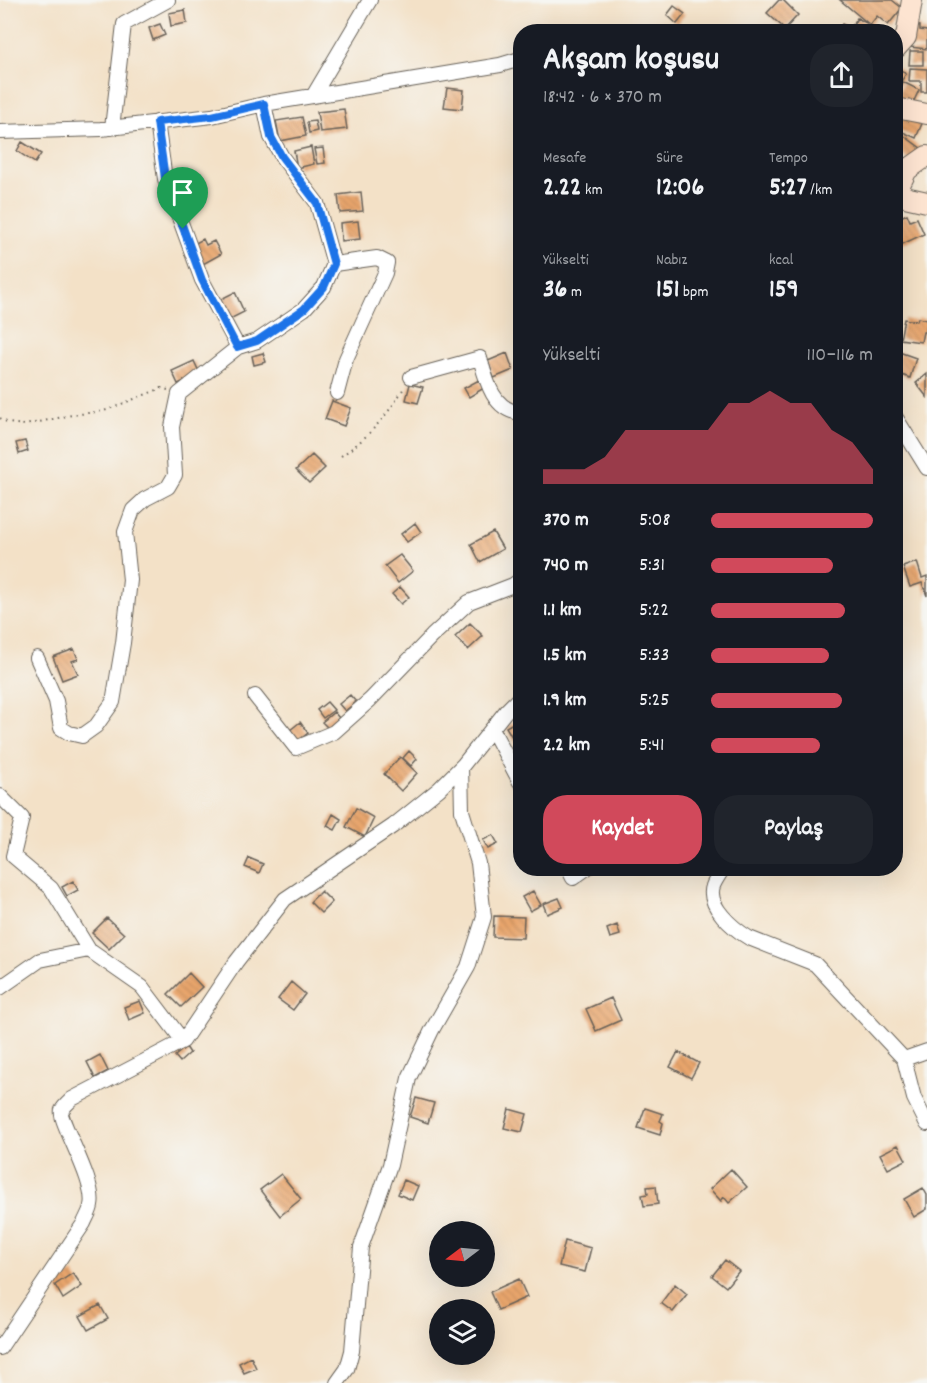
<!DOCTYPE html>
<html lang="tr">
<head>
<meta charset="utf-8">
<style>
  :root { --surface:#171b24; --page:#20242c; --text:#f1f3f6; --muted:#9ea1a6; --accent:#d1495b }
  body { margin:0; font-family:Dekko,sans-serif; background:var(--page); color:var(--text); height:100vh; display:flex; flex-direction:column; font-size:22px; white-space:nowrap }
  * { box-sizing:border-box; margin:0 }
  p { font-size:20px; color:var(--muted) }
  .icon { flex:none; width:33px; height:33px; fill:none; stroke:currentColor; stroke-width:2; stroke-linecap:round; stroke-linejoin:round }
  .map { position:relative; flex:1; overflow:hidden }
  .drawer { position:absolute; left:513px; top:24px; width:390px; height:852px; display:flex; flex-direction:column; background:var(--surface); border-radius:24px; box-shadow:0 6px 24px #0002 }
  .drawer>* { flex:none }
  .needle { width:39px; rotate:254deg }
  .fabs { position:absolute; left:429px; top:1221px; display:grid; gap:12px }
  .fabs a { display:grid; place-items:center; width:66px; height:66px; border-radius:50%; background:var(--surface); box-shadow:0 6px 24px #0002; font-size:30px }
  .pin { position:absolute; display:grid; place-items:center; width:51px; height:51px; color:#fff; margin:-62px -26px; border-radius:50% 50% 50% 0; rotate:-45deg; box-shadow:0 0 6px #0007 }
  .pin .icon { rotate:45deg }
  .round { display:grid; place-items:center; flex:none; width:63px; height:63px; border-radius:24px; background:var(--page) }
  .summary { display:flex; align-items:center; justify-content:space-between; height:102px; padding:0 30px }
  h1 { font-size:33px; font-weight:800; line-height:45px }
  .stats { display:grid; grid-template-columns:repeat(3,1fr); gap:9px; height:102px; padding:6px 30px }
  .stats div { display:grid; align-content:center }
  .stats b { font-size:26px; font-weight:800 }
  .stats small { font-size:16px; font-weight:400 }
  .stats p { font-size:16px }
  .chart { height:168px; padding:12px 30px }
  .chart p { display:flex; justify-content:space-between }
  .chart svg { width:100%; height:108px; margin-top:6px; fill:var(--accent); opacity:.7 }
  .action { display:flex; gap:12px; margin-top:auto; padding:12px 30px }
  .action a { flex:1; height:69px; border-radius:24px; background:var(--accent); color:#fff; font-size:24px; font-weight:800; line-height:69px; text-align:center }
  .action a+a { background:var(--page); color:var(--text) }
  ul { padding:0 30px; list-style:none; font-size:20px }
  li { display:grid; grid-template-columns:96px 72px 1fr; align-items:center; height:45px }
  li i { height:15px; border-radius:8px; background:var(--accent) }
  .map>svg:first-child { display:block }
  .building { fill:url(#building-back-hatch) }
  .lines { fill:none; stroke-linecap:round; stroke-linejoin:round }
  .street-casing { stroke:#676158; stroke-width:16 }
  .secondary-casing { stroke:#676158; stroke-width:22 }
  .path { stroke:#676158; stroke-width:2; stroke-dasharray:1.5 4.5; stroke-linecap:butt }
  .street { stroke:#fff; stroke-width:14 }
  .secondary { stroke:#fde4d1; stroke-width:20 }
  .route-casing { stroke:#fff; stroke-width:12 }
  .route { stroke:#1a73e8; stroke-width:8 }
</style>
</head>
<body>
<div class="map">
<svg width="927" height="1383" viewBox="0 0 927 1383">
  <defs>
    <pattern id="building-back-hatch" width="6" height="6" patternUnits="userSpaceOnUse" patternTransform="scale(1.5)"><rect width="6" height="6" fill="#e8a56c"/><path d="M-1 5l2 2M0 0l6 6M5-1l2 2" fill="none" stroke="#c68d5d"/></pattern>
  </defs>
  <rect width="100%" height="100%" fill="#f6f6f2"/>
  <filter id="ink" filterUnits="userSpaceOnUse"><feTurbulence type="fractalNoise" baseFrequency=".0167" numOctaves="2"/><feDisplacementMap in="SourceGraphic" scale="12" xChannelSelector="R" yChannelSelector="G"/><feConvolveMatrix kernelMatrix="1 2 1 2 8 2 1 2 1" color-interpolation-filters="sRGB"/></filter>
  <filter id="wash" filterUnits="userSpaceOnUse"><feTurbulence type="fractalNoise" baseFrequency=".008" numOctaves="4" result="noise"/><feDisplacementMap in="SourceGraphic" scale="24" xChannelSelector="R" yChannelSelector="G"/><feGaussianBlur stdDeviation="1.35" result="paint"/><feColorMatrix in="noise" values="0 0 0 0 0 0 0 0 0 0 0 0 0 0 0 0 0 1.4 0 .05"/><feComposite in="paint" operator="in"/></filter>
  <g filter="url(#wash)">
    <rect width="100%" height="100%" fill="#f3e1c7"/>
    <g id="blocks">
      <path class="building" d="M779,0H783L798,15L785,29L767,13Z
        M840,0H892L902,8L888,25L877,16L870,25Z
        M674,6L685,14L677,24L667,15Z
        M185,10L187,23L171,26L169,13Z
        M857,18L872,26L881,32H838L842,24L851,28Z
        M160,24L165,35L153,40L149,28Z
        M912,25L920,26V30L927,31V49L910,47Z
        M910,51H923V65H909Z
        M896,66L906,74L896,89Z
        M910,68L927,69V92H921V81H909Z
        M903,82L919,90L911,107L896,100Z
        M447,88L464,90L462,109L444,107Z
        M344,109L347,129L320,132L317,112Z
        M904,112L923,121L916,138L896,129Z
        M302,117L306,136L280,141L276,121Z
        M315,121L317,131L309,133L307,122Z
        M903,135L922,149L911,162L896,150V145Z
        M22,142L41,154L35,163L17,151Z
        M311,147L314,164L297,168L294,151Z
        M323,148L325,163L317,164L314,149Z
        M361,192L363,211L340,213L338,195Z
        M907,214L910,221L917,218L924,234L896,247V229L899,228L896,219Z
        M358,221L360,239L341,241L340,223Z
        M203,239L206,245L214,241L221,254L203,264L192,245Z
        M235,292L244,312L228,320L219,300Z
        M918,318L927,320L926,332H923L921,342L900,339L904,319L917,321Z
        M899,352L916,358L910,378L896,373V363Z
        M263,353L266,362L254,365L252,356Z
        M507,353L513,370L494,378L488,361Z
        M194,361L200,374L178,384L172,371Z
        M927,374V397L916,383Z
        M479,380L484,388L469,397L464,388Z
        M410,384L423,387L418,403L406,400Z
        M332,401L351,408L344,426L325,419Z
        M25,441L28,451L19,454L16,443Z
        M312,455L325,468L309,483L296,470Z
        M415,523L421,532L407,542L401,534Z
        M493,532L503,549L480,562L471,544Z
        M400,555L413,571L398,583L385,566Z
        M917,562L922,578L927,576V596L922,583L910,587L903,567Z
        M400,587L409,597L401,604L392,594Z
        M470,623L483,636L468,650L455,637Z
        M74,649L78,659L72,661L78,674L62,680L53,657Z
        M350,695L356,702L345,711L339,704Z
        M327,702L334,710L323,718L317,710Z
        M334,712L339,718L328,728L322,722Z
        M520,719V746L518,747L506,727Z
        M300,722L308,733L298,741L289,731Z
        M409,751L417,759L411,766L403,758Z
        M400,757L417,773L401,791L384,774Z
        M356,808L374,818L365,837L346,827Z
        M333,814L341,819L335,830L327,826Z
        M493,835L498,844L488,849L483,840Z
        M249,858L263,864L259,873L245,867Z
        M73,881L78,890L67,896L62,887Z
        M321,891L332,902L321,913L310,902Z
        M533,891L541,905L530,911L522,897Z
        M559,898L563,907L547,914L543,904Z
        M494,916L524,917L523,938L493,937Z
        M107,918L124,934L109,949L92,933Z
        M617,925L620,935L610,938L607,929Z
        M189,973L202,987L181,1007L168,994Z
        M291,982L305,994L293,1010L278,999Z
        M611,998L621,1020L596,1031L586,1009Z
        M140,1001L145,1013L129,1020L124,1007Z
        M186,1047L190,1053L180,1062L175,1056Z
        M678,1052L699,1063L691,1078L670,1067Z
        M100,1055L108,1071L95,1078L87,1062Z
        M416,1098L434,1103L428,1123L410,1117Z
        M645,1108L663,1114L660,1121L663,1123L660,1135L638,1128Z
        M509,1109L527,1114L522,1132L504,1128Z
        M898,1145L906,1160L888,1169L880,1154Z
        M731,1169L747,1187L729,1203L724,1197L721,1201L710,1189Z
        M281,1174L301,1199L280,1216L260,1190Z
        M404,1180L418,1186L412,1200L398,1194Z
        M656,1186L658,1204L644,1206L642,1195L648,1194L647,1187Z
        M923,1188L927,1195V1209L914,1217L904,1199Z
        M565,1241L591,1248L585,1272L559,1266Z
        M725,1260L739,1271L726,1287L712,1276Z
        M73,1273L82,1286L63,1299L55,1285Z
        M519,1279L527,1297L498,1310L490,1292Z
        M675,1284L687,1294L673,1312L661,1303Z
        M100,1305L108,1319L88,1330L80,1316Z
        M251,1357L256,1368L244,1373L239,1363Z"/>
    </g>
  </g>
  <g filter="url(#ink)">
    <use href="#blocks" fill-opacity="0" stroke="#676158" stroke-width="1.5"/>
    <g class="lines">
      <defs>
        <path id="street" d="M313,96L370,0
          M157,122L165,179L202,280L238,347
          M112,128L124,24L168,0
          M0,132L101,129L212,116L264,104L500,65L520,59
          M334,264L377,258L387,263L385,273L346,359L337,393
          M411,377L480,358C486,380 493,410 520,413
          M896,418L927,468
          M37,658L56,701L61,728L69,733L82,736L96,726L113,702L123,643L130,580L125,532L133,510L145,499L168,487L175,475L172,427L179,394L238,347L257,341L304,309L324,287L334,264L317,203L282,157L271,137L264,104
          M255,696L296,748L334,732L370,700L432,636L469,602L513,585L520,580
          M492,729L520,782
          M0,796L22,818L13,856L51,888L89,950L142,987L183,1041
          M568,868L573,878L587,868
          M723,868C720,874 715,880 713,886C706,906 734,929 749,938L815,964L904,1059L914,1098L927,1124
          M0,988L40,960L89,950
          M904,1059L927,1051
          M0,1348L84,1223C86,1218 90,1212 91,1206C97,1182 57,1119 62,1110C64,1106 69,1102 72,1099L183,1041L236,962L285,899L393,826L439,789L463,765L506,711L520,697
          M337,1383L347,1369L352,1351L361,1247L390,1165L409,1078L432,1030L468,967L484,917L478,863L462,811L461,767"/>
        <path id="secondary" d="M896,48L906,37L912,0
          M896,108L927,114
          M896,193L907,170L927,156
          M896,195L927,202"/>
      </defs>
      <use href="#street" class="street-casing"/>
      <use href="#secondary" class="secondary-casing"/>
      <path class="path" d="M0,418L8,423L25,425L72,415L104,411L162,388L168,390
        M341,456C369,437 388,415 405,386"/>
      <use href="#street" class="street"/>
      <use href="#secondary" class="secondary"/>
    </g>
  </g>
  <g class="lines" filter="url(#ink)">
    <defs>
      <path id="route" d="M264,104L271,137L282,157L317,203L334,264L324,287L304,309L257,341L237,347L202,280L165,178L157,122L212,116Z"/>
    </defs>
    <use href="#route" class="route-casing"/>
    <use href="#route" class="route"/>
  </g>
</svg>
<div class="fabs">
<a><svg class="needle" viewBox="-14 -14 28 28"><path d="M0-13l5 13h-10z" fill="#e53935"/><path d="M0 13l5-13h-10z" fill="#9ea1a6"/></svg></a>
<a><svg class="icon" aria-label="layers" viewBox="0 0 24 24"><path d="M12 4l9 5-9 5-9-5zM3 14l9 5 9-5"/></svg></a>
</div>
<div class="pin" style="left:183px;top:229px;background:#1e9e55"><svg class="icon" aria-label="arrive" viewBox="0 0 24 24"><path d="M6 21V4h12l-3 4 3 4H6"/></svg></div>
<section class="drawer">
<div class="summary"><div><h1>Akşam koşusu</h1><p>18:42 · 6 × 370 m</p></div><a class="round"><svg class="icon" aria-label="share" viewBox="0 0 24 24"><path d="M12 15V3M7 8l5-5 5 5M5 13v7h14v-7"/></svg></a></div>
<div class="stats">
<div><p>Mesafe</p><b>2.22<small> km</small></b></div>
<div><p>Süre</p><b>12:06</b></div>
<div><p>Tempo</p><b>5:27<small> /km</small></b></div>
</div>
<div class="stats">
<div><p>Yükselti</p><b>36<small> m</small></b></div>
<div><p>Nabız</p><b>151<small> bpm</small></b></div>
<div><p>kcal</p><b>159</b></div>
</div>
<div class="chart"><p><span>Yükselti</span>110–116 m</p>
<svg viewBox="0 0 160 44" preserveAspectRatio="none"><path d="M0 44V38L10 38L20 38L30 33L40 22L50 22L60 22L70 22L80 22L90 11L100 11L110 6L120 11L130 11L140 22L150 27L160 38V44z"/></svg>
</div>
<ul>
<li><b>370 m</b>5:08<i style="width:100%"></i></li>
<li><b>740 m</b>5:31<i style="width:75%"></i></li>
<li><b>1.1 km</b>5:22<i style="width:83%"></i></li>
<li><b>1.5 km</b>5:33<i style="width:73%"></i></li>
<li><b>1.9 km</b>5:25<i style="width:81%"></i></li>
<li><b>2.2 km</b>5:41<i style="width:67%"></i></li>
</ul>
<div class="action"><a>Kaydet</a><a>Paylaş</a></div>
</section>
</div>
</body>
</html>
